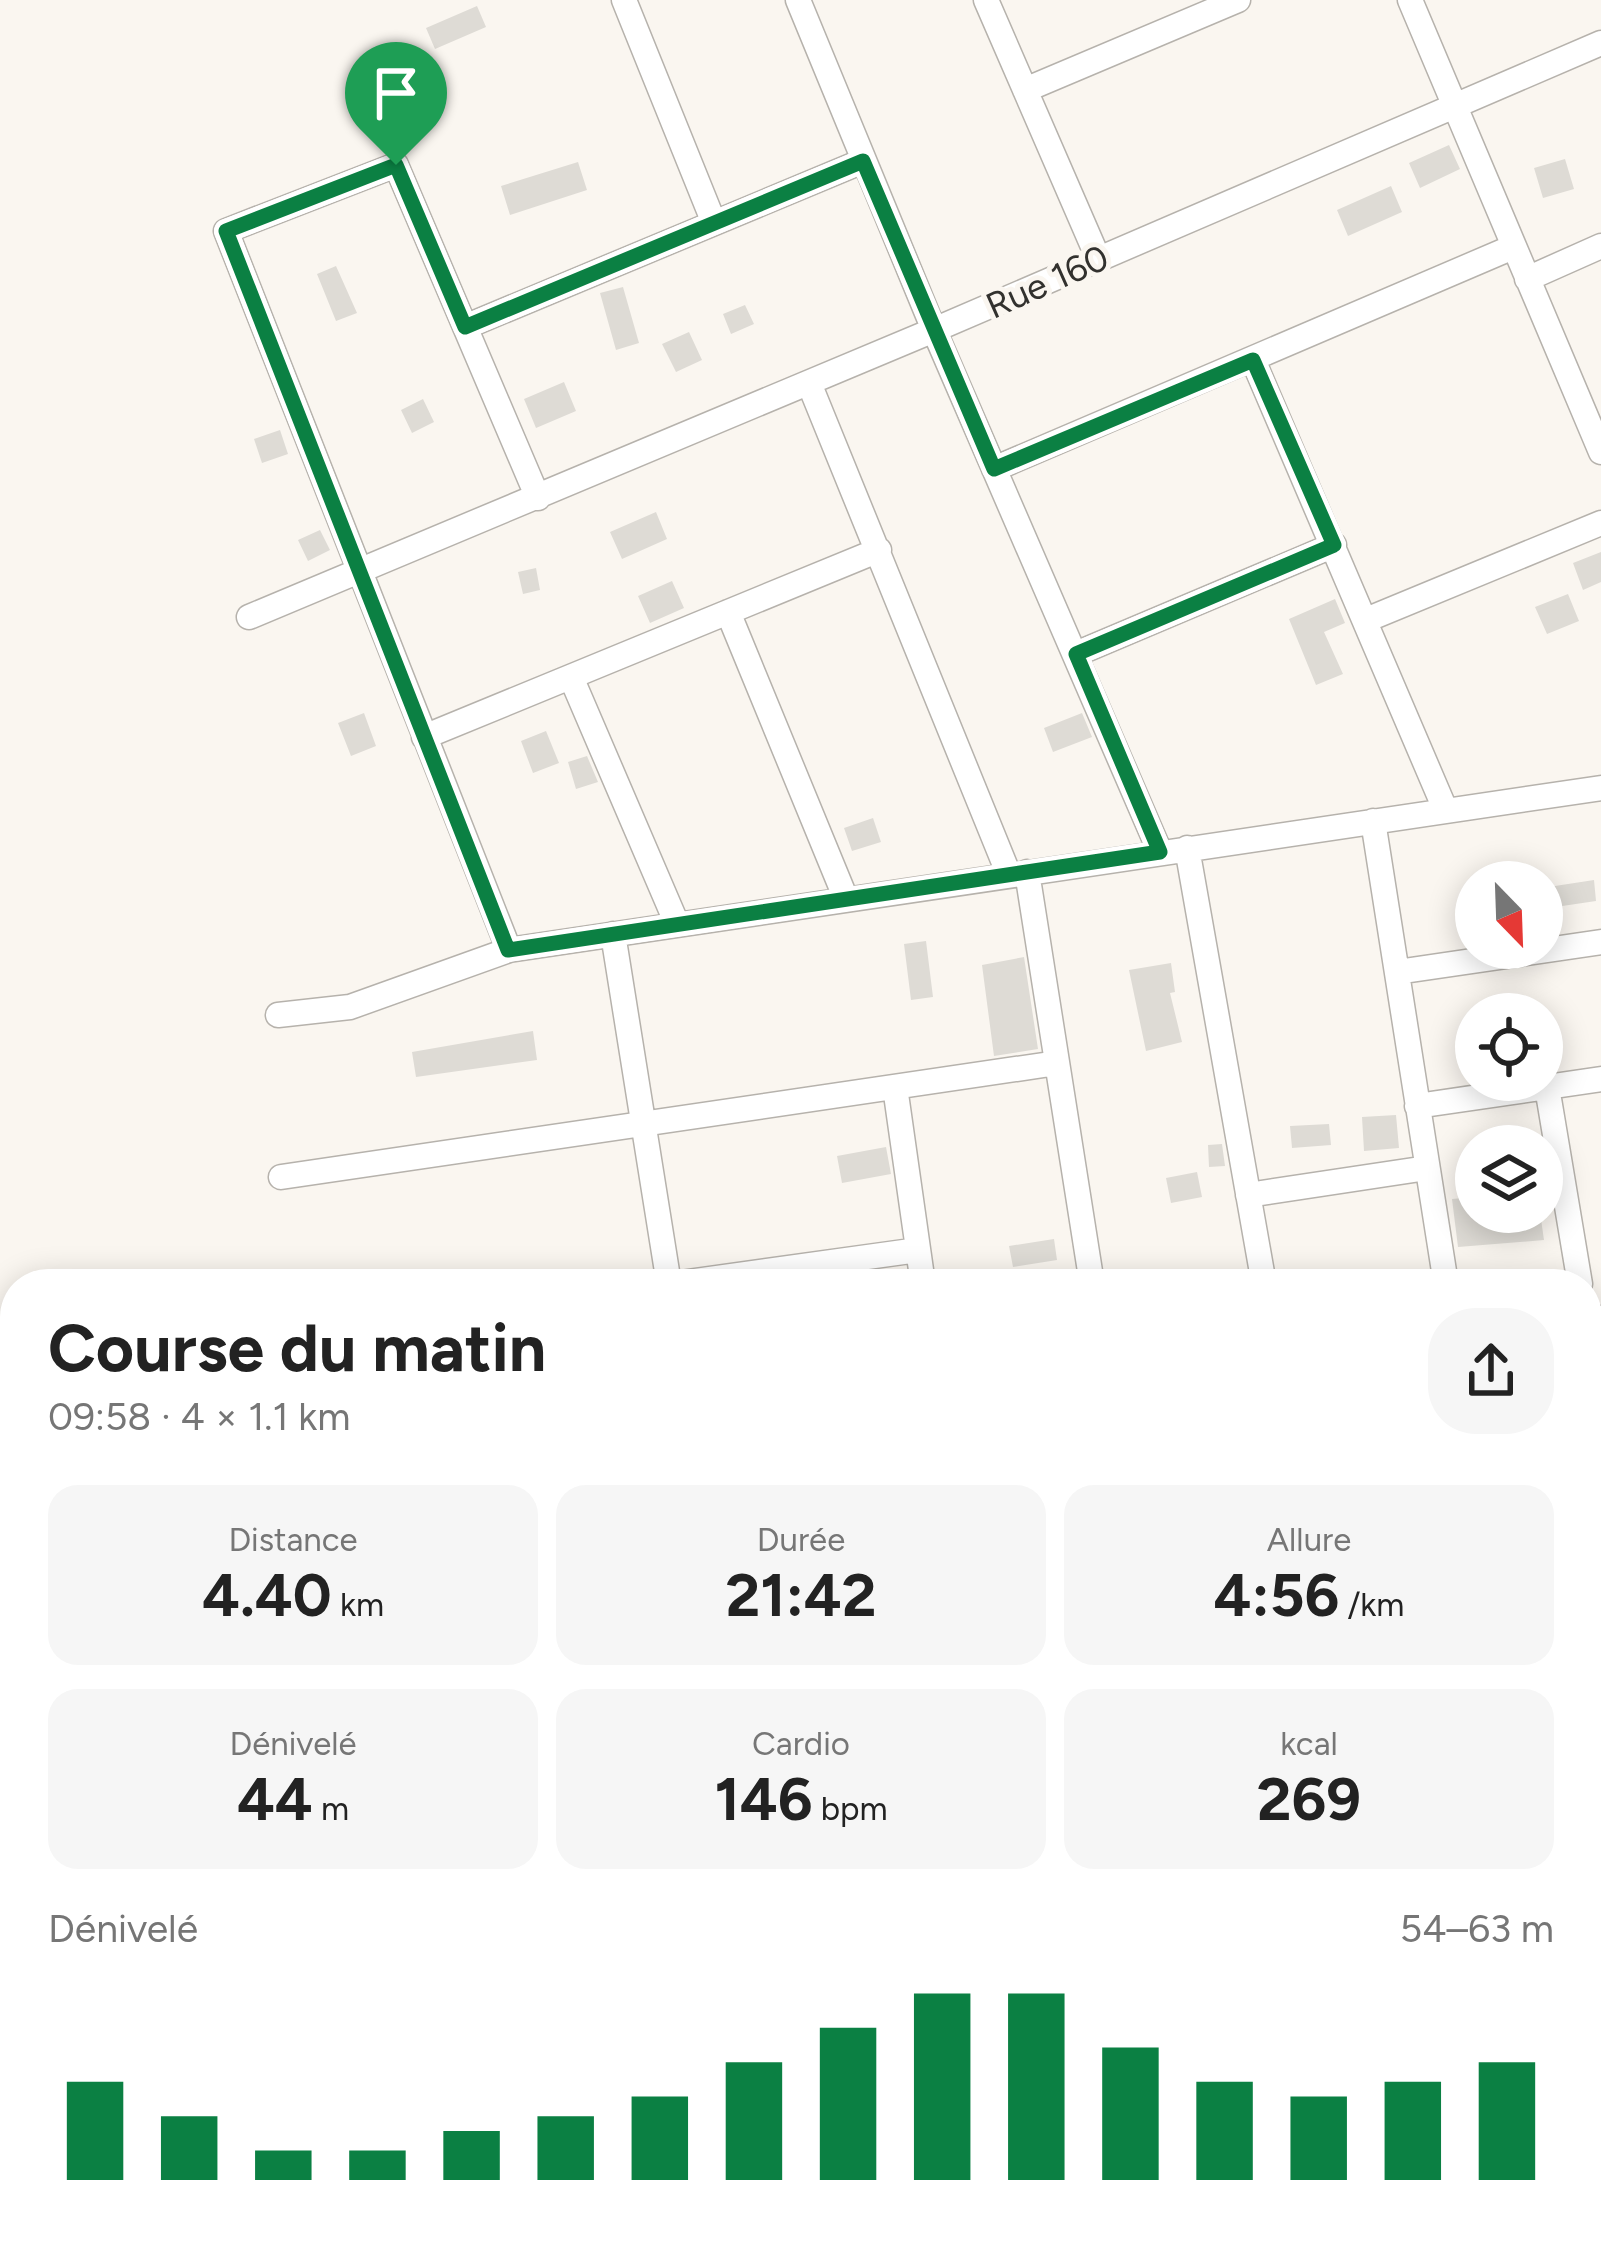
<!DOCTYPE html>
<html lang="fr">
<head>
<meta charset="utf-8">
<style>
  :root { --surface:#fff; --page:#f6f6f6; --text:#222; --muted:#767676; --accent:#0b8043 }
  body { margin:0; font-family:Figtree,sans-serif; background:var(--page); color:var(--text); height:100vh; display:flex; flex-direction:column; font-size:45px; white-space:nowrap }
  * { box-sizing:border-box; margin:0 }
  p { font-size:39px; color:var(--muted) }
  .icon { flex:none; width:66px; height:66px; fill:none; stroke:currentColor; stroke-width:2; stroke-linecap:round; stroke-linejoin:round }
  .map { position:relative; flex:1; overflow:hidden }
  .drawer { position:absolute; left:0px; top:1269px; width:1602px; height:975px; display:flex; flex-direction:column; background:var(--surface); border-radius:48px 48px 0 0; box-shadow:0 6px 30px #0003 }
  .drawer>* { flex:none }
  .needle { width:78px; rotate:157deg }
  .controls { position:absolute; left:1455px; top:861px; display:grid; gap:24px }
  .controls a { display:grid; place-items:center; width:108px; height:108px; border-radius:50%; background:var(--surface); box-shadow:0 6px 30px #0003; font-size:60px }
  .pin { position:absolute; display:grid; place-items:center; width:102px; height:102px; color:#fff; margin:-123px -51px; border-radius:50% 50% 50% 0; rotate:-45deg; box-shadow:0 0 12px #0007 }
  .pin .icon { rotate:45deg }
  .round { display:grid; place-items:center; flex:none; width:126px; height:126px; border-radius:48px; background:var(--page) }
  .head { display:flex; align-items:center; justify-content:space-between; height:204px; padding:0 48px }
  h1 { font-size:66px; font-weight:700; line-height:90px }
  .figures { display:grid; grid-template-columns:repeat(3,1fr); gap:18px; height:204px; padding:12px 48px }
  .figures div { display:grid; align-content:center; border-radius:30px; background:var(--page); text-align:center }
  .figures b { font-size:60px; font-weight:700 }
  .figures small { font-size:33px; font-weight:400 }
  .figures p { font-size:33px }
  .chart { height:336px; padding:24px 48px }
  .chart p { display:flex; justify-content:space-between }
  .chart svg { width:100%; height:216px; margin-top:12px; stroke:var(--accent); stroke-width:6 }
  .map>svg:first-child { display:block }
  .building { fill:#dedbd5 }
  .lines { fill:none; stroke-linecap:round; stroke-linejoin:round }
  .minor-casing { stroke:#b6b2ac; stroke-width:27 }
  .minor { stroke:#fff; stroke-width:24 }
  .route-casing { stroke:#fff; stroke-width:24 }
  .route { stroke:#0b8043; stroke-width:15 }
  .labels { text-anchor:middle; stroke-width:10; stroke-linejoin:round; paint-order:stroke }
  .street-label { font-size:36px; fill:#32312e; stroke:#faf6f0 }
</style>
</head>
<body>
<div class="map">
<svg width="1601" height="2243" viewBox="0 0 1601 2243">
  <rect width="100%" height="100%" fill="#faf6f0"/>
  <path class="building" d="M477,6L486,27L435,49L426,28Z
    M1449,145L1460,169L1420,188L1409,163Z
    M1565,159L1574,189L1543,198L1534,168Z
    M578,162L587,190L510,215L501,186Z
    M1391,186L1402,212L1348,236L1337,210Z
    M336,266L357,313L336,321L317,274Z
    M623,287L639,343L616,350L600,293Z
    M745,305L754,324L731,334L723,314Z
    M689,332L702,360L676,372L662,344Z
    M564,382L576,411L536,428L524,399Z
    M423,399L434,422L412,433L401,410Z
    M280,430L288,454L262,463L254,439Z
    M656,512L667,539L622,559L610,532Z
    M320,530L330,550L308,561L298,540Z
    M1601,552V582L1583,590L1573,563Z
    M536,568L540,590L523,594L518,572Z
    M672,581L684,608L650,623L638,596Z
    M1568,594L1579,621L1547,634L1535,607Z
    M1335,599L1345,623L1324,632L1343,674L1316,685L1289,619Z
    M364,713L376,746L351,756L338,723Z
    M1082,713L1092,737L1053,752L1044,728Z
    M546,731L559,763L533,773L521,741Z
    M587,756L598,782L576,789L568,762Z
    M873,818L881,842L852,851L844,828Z
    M1594,880L1596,901L1542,909V888Z
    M926,941L933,997L911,1000L904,944Z
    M1024,957L1038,1049L994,1056L982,965Z
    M1171,963L1175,992L1170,993L1182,1042L1146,1051L1129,970Z
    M533,1031L537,1060L416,1077L412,1052Z
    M1396,1115L1399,1148L1364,1151L1362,1117Z
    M1329,1124L1331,1145L1292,1148L1290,1126Z
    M1222,1144L1225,1166L1209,1167L1208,1145Z
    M886,1147L891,1174L842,1183L837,1156Z
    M1197,1172L1202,1197L1171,1203L1166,1178Z
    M1474,1197L1477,1217L1540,1212L1544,1240L1458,1247L1452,1199Z
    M1054,1239L1057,1260L1013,1267L1009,1246Z"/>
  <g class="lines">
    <defs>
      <path id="minor" d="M624,0L714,223
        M798,0L934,330L1160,852
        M986,0L1098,258
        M1410,0L1601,452
        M1025,90L1238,0
        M1527,279L1601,246
        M465,327L863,161
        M1253,360L1445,809
        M809,383L1009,875
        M994,469L1513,247
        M728,612L846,899
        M249,617L934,330L1601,43
        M1366,620L1601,523
        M1076,654L1334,545
        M571,677L677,924
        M424,737L879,550
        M1373,821L1446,1284
        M1187,848L1264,1284
        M1027,872L1092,1284
        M613,934L669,1284
        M509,950L226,231L396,165L538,498
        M1397,972L1601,942
        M278,1015L350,1007L509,950L1601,788
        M895,1087L923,1284
        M1547,1087L1580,1284
        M1417,1106L1601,1079
        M281,1177L1057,1063
        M1248,1195L1427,1168
        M673,1284L918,1250
        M1587,1320L1601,1318
        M1587,1456L1601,1454
        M1587,1762L1601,1760
        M0,1892L15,1890
        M1587,2140L1601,2138
        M1587,2178L1597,2243
        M313,2229L315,2243
        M820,2229L822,2243
        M1412,2229L1414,2243
        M610,2243L618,2229
        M960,2243L1044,2229"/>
    </defs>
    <use href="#minor" class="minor-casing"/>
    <use href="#minor" class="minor"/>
  </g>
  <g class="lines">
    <defs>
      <path id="route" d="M863,161L994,469L1253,360L1334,545L1076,654L1160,852L508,950L226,231L396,165L465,327Z"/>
    </defs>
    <use href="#route" class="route-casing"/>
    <use href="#route" class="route"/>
  </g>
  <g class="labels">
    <g class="street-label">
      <text transform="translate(1047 281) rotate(-24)" y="13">Rue 160</text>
    </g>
  </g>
</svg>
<div class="controls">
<a><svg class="needle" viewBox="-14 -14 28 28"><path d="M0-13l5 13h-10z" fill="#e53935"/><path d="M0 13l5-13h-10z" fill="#767676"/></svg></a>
<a><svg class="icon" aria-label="locate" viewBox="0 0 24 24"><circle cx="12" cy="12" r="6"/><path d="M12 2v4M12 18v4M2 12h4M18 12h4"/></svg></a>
<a><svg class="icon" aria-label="layers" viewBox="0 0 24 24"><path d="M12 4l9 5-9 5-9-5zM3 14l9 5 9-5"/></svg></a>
</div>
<div class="pin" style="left:396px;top:165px;background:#1e9e55"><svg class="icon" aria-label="arrive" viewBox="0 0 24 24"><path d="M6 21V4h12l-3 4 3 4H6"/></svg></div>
<section class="drawer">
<div class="head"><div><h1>Course du matin</h1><p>09:58 · 4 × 1.1 km</p></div><a class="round"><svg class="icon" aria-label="share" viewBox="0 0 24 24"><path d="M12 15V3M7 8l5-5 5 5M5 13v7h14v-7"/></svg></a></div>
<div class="figures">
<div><p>Distance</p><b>4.40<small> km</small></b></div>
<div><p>Durée</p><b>21:42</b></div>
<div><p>Allure</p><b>4:56<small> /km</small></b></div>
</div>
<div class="figures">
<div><p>Dénivelé</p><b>44<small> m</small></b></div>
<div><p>Cardio</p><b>146<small> bpm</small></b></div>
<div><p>kcal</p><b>269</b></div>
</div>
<div class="chart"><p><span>Dénivelé</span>54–63 m</p>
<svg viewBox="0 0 160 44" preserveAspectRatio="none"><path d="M5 44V24M15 44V31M25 44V38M35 44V38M45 44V34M55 44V31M65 44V27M75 44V20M85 44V13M95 44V6M105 44V6M115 44V17M125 44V24M135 44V27M145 44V24M155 44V20"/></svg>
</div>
</section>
</div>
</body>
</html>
